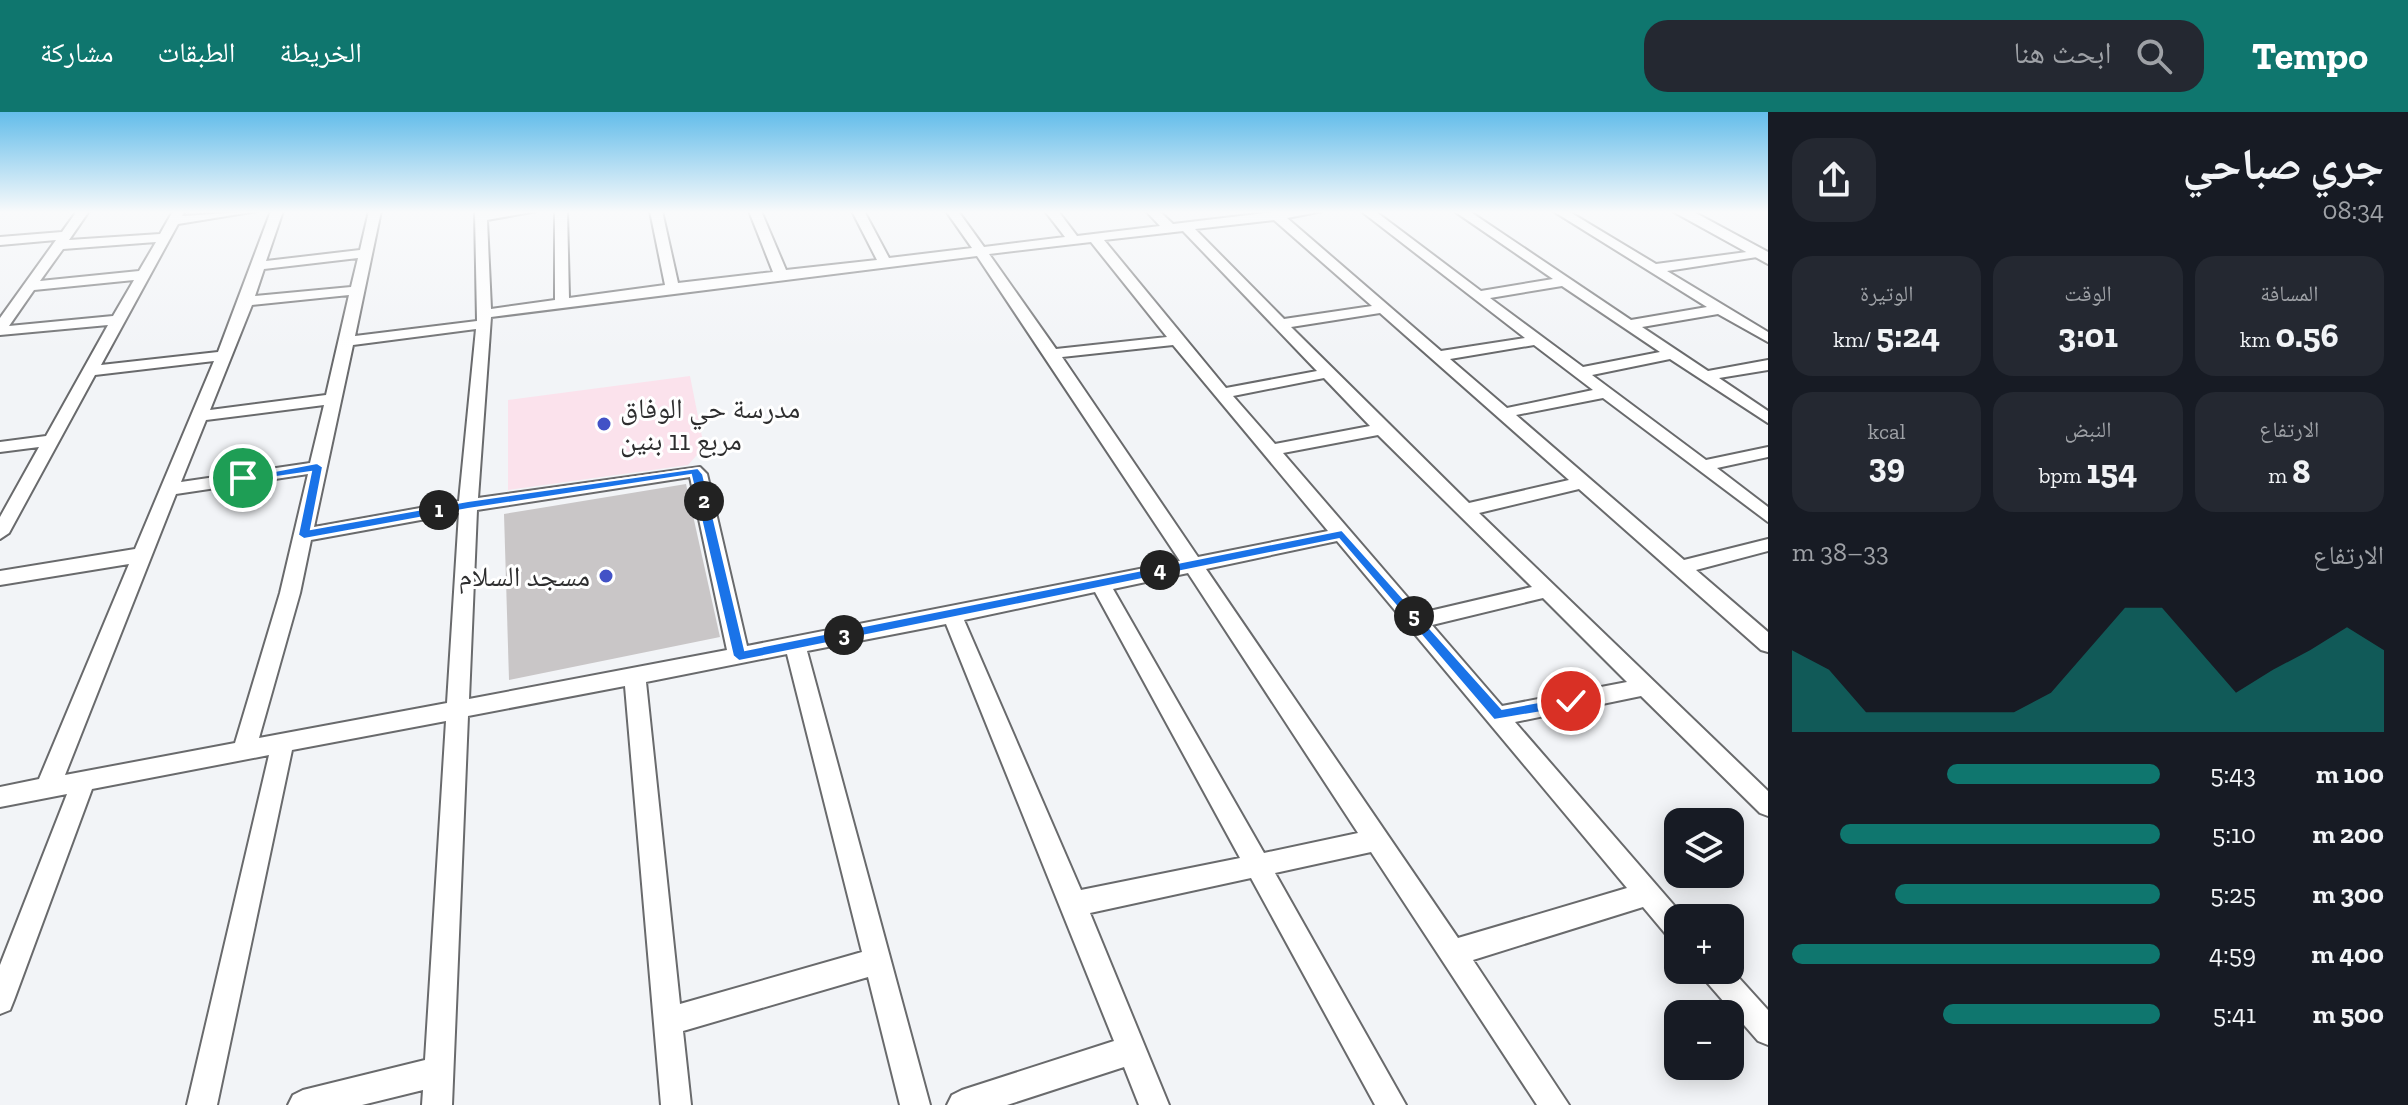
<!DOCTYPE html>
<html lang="ar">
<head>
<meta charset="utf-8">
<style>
  :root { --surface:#171b24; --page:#242831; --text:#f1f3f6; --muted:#9ea1a6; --accent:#0f766e }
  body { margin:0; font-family:"Zilla Slab","Noto Naskh Arabic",serif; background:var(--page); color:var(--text); direction:rtl; height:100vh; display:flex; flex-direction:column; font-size:30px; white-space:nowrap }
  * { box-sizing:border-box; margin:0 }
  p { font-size:26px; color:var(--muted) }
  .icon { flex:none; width:44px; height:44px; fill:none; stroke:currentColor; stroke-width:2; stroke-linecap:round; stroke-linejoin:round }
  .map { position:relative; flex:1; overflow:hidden; direction:ltr }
  .panel { display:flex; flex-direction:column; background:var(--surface); width:640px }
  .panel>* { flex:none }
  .buttons { position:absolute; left:1664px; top:696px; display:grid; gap:16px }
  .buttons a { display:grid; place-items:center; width:80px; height:80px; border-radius:16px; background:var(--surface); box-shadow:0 4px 20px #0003; font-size:40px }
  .pin { position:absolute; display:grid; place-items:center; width:68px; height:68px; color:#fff; margin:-34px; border:4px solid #fff; border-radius:50%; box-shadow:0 2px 8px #0007 }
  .km { position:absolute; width:40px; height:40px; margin:-20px; border-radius:50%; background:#222; color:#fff; font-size:22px; line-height:40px; text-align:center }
  .round { display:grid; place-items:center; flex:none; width:84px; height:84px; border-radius:24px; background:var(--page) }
  .summary { display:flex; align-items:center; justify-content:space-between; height:136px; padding:0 24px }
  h1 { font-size:44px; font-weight:700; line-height:60px }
  .figures { display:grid; grid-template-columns:repeat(3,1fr); gap:12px; height:136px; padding:8px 24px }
  .figures div { display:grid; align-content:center; border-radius:20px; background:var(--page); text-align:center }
  .figures b { font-size:34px; font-weight:700 }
  .figures small { font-size:22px; font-weight:400 }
  .figures p { font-size:22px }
  .chart { height:224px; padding:16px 24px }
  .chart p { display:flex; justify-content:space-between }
  .chart svg { width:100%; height:144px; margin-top:8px; fill:var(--accent); opacity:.7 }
  ul { padding:0 24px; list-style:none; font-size:26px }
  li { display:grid; grid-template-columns:128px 96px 1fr; align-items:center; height:60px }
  li i { height:20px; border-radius:10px; background:var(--accent) }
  header { display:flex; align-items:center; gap:48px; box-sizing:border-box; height:112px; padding:0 40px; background:var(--accent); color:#fff }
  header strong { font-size:38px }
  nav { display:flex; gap:44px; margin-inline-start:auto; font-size:28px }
  .search { width:560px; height:72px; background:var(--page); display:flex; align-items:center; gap:20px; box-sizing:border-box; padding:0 28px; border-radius:24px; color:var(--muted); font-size:30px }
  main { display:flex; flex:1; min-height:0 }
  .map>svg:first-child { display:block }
  .education { fill:#fbe2ec }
  .building { fill:#c9c6c7 }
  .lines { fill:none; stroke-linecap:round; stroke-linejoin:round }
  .minor-casing { stroke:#696a6c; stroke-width:4 }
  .tertiary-casing { stroke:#696a6c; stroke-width:4 }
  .minor { fill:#fff; fill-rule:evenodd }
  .tertiary { fill:#fff; fill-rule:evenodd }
  .route { fill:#1a73e8; stroke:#fff; stroke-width:2 }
  .poi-dot { fill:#4252c6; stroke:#fff; stroke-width:3 }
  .labels { text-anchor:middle; stroke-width:6; stroke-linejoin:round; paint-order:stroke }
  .poi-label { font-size:28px; fill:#2e2e2f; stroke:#fff; text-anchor:start }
</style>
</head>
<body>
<header>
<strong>Tempo</strong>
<div class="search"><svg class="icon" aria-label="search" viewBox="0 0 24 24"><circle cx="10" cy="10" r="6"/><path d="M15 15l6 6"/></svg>ابحث هنا</div>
<nav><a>الخريطة</a><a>الطبقات</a><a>مشاركة</a></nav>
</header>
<main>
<section class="panel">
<div class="summary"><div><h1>جري صباحي</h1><p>08:34</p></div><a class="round"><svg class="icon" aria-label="share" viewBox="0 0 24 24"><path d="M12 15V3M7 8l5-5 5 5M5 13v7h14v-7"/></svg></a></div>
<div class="figures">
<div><p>المسافة</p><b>0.56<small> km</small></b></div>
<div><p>الوقت</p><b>3:01</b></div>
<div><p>الوتيرة</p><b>5:24<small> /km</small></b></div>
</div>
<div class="figures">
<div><p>الارتفاع</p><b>8<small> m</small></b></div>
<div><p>النبض</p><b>154<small> bpm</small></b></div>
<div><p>kcal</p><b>39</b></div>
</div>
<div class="chart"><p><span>الارتفاع</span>33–38 m</p>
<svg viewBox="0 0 160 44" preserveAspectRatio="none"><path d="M0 44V19L10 25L20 38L30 38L40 38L50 38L60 38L70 32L80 19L90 6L100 6L110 19L120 32L130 25L140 19L150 12L160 19V44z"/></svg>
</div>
<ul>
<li><b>100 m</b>5:43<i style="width:58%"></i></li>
<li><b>200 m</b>5:10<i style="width:87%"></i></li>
<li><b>300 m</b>5:25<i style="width:72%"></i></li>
<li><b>400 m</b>4:59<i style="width:100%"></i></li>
<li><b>500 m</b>5:41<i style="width:59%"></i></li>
</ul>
</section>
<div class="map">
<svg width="1768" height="993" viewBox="0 0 1768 993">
  <rect width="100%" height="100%" fill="#f2f4f7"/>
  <path class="education" d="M690,264L704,335L688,353L508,378V288Z"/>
  <path class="building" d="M686,372L720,525L509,568L504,402Z"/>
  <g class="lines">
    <defs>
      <path id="minor" d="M77,99H89L69,128L160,122L173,99H185L182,104L258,99L178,112L101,253L218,240L271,99H283L266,149L360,138L369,99H381L355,224L477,209L475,99H537L487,108L491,197L555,188V99H567L569,186L665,173L650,99H662L678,171L773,160L749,99H761L786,158L877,148L852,99H864L889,146L972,136L946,99H958L984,135L1065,125L1045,99H1058L1077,124L1160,114L1146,99H1159L1173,112L1283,99H1323L1287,106L1441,239L1525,226L1361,99H1375L1481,179L1553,167L1454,99H1469L1631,208L1707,195L1553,99H1568L1656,152L1762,138V144L1757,145L1667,159L1768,220V230L1718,202L1642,215L1708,259L1768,248V258L1719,266L1768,299V311L1670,247L1592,263L1706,348L1768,335V345L1717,356L1768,395V410L1603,286L1516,303L1684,448L1768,427V439L1696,458L1768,520V540L1761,538L1579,377L1479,401L1768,679V704L1760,701L1641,584L1515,610L1685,806H1678V830L1669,826L1643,795L1473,848L1569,993H1537L1371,740L1275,761L1406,993H1375L1251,766L1090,801L1169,993H1139L1124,955L1007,993H947L952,983L962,978L1114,929L946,512L807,539L930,993H900L868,865L683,919L691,993H661L625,574L468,604L452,993H422L423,978L362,993H288L293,983L303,978L425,948L446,609L292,638L217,993H187L269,643L92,677L14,888L10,898L0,902V853L67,682L0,695V675L39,667L129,452L0,473V459L135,437L214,249L95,263L9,421L0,427V405L39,335L0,340V330L46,324L108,213L0,223V206L56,128L0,133V125L62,120ZM1274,108L1372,194L1284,207L1195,117ZM1183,119L1317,259L1226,276L1104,128ZM156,130L139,159L40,169L63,137ZM1091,130L1167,225L1056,237L989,142ZM977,144L1180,449L747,534L707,362L700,355L478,386L491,205ZM358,146L351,175L255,184L264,157ZM134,168L113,204L9,214L34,178ZM1562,174L1660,240L1583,255L1490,186ZM349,183L326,283L210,298L252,193ZM1380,201L1569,368L1469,391L1291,215ZM476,217L459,389L314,415L353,233ZM1173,233L1328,419L1198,445L1062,245ZM1534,233L1593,278L1507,296L1450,247ZM1324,266L1370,314L1275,332L1233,284ZM324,293L310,351L181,370L206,308ZM1378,323L1532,475L1421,501L1283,341ZM308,362L280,481L235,631L65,663L176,382ZM690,365L727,538L469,587L477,398ZM459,401L447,591L259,626L300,481L311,428ZM1337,429L1627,776L1458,826L1206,457ZM1188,461L1358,721L1264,741L1113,477ZM1095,480L1240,746L1081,778L964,508ZM1543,486L1627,570L1502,594L1432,513ZM787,542L862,840L680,892L646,570Z
        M1730,856L1768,898V933L1758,929L1704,867L1700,858Z"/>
      <path id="tertiary" d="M1672,99H1692L1768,140V152Z"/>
    </defs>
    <use href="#minor" class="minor-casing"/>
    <use href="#tertiary" class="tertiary-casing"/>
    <use href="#minor" class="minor"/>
    <use href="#tertiary" class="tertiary"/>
  </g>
  <linearGradient id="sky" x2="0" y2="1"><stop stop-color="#64bdea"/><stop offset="0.42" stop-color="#f9fafb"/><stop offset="1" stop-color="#f9fafb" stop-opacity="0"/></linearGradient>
  <rect width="1768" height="238" fill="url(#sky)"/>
  <path class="route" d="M317,351L323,355L311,417L468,389L698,356L703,362L745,538L1342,418L1502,597L1571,584L1578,589L1571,595L1494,608L1339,427L739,549L733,544L691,363L468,397L304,427L298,423L311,360L243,370L238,366Z"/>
  <g class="poi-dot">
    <circle cx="604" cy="312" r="8"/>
    <circle cx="606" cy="464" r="8"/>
  </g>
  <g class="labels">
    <g class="poi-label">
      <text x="620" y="306">مدرسة حي الوفاق<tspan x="620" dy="32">مربع 11 بنين</tspan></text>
      <text x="590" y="474" text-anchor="end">مسجد السلام</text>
    </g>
  </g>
</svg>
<div class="buttons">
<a><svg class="icon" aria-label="layers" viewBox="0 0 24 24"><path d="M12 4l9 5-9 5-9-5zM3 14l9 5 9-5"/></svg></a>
<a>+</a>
<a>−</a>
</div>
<div class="pin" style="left:243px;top:366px;background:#1e9e55"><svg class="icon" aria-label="arrive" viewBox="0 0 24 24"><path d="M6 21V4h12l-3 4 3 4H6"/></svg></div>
<div class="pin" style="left:1571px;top:589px;background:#d93025"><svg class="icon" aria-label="check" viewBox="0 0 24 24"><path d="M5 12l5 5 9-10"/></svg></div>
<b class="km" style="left:439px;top:398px">1</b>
<b class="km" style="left:704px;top:389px">2</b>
<b class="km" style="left:844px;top:523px">3</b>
<b class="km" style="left:1160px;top:458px">4</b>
<b class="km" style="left:1414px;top:504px">5</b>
</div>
</main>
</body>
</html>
